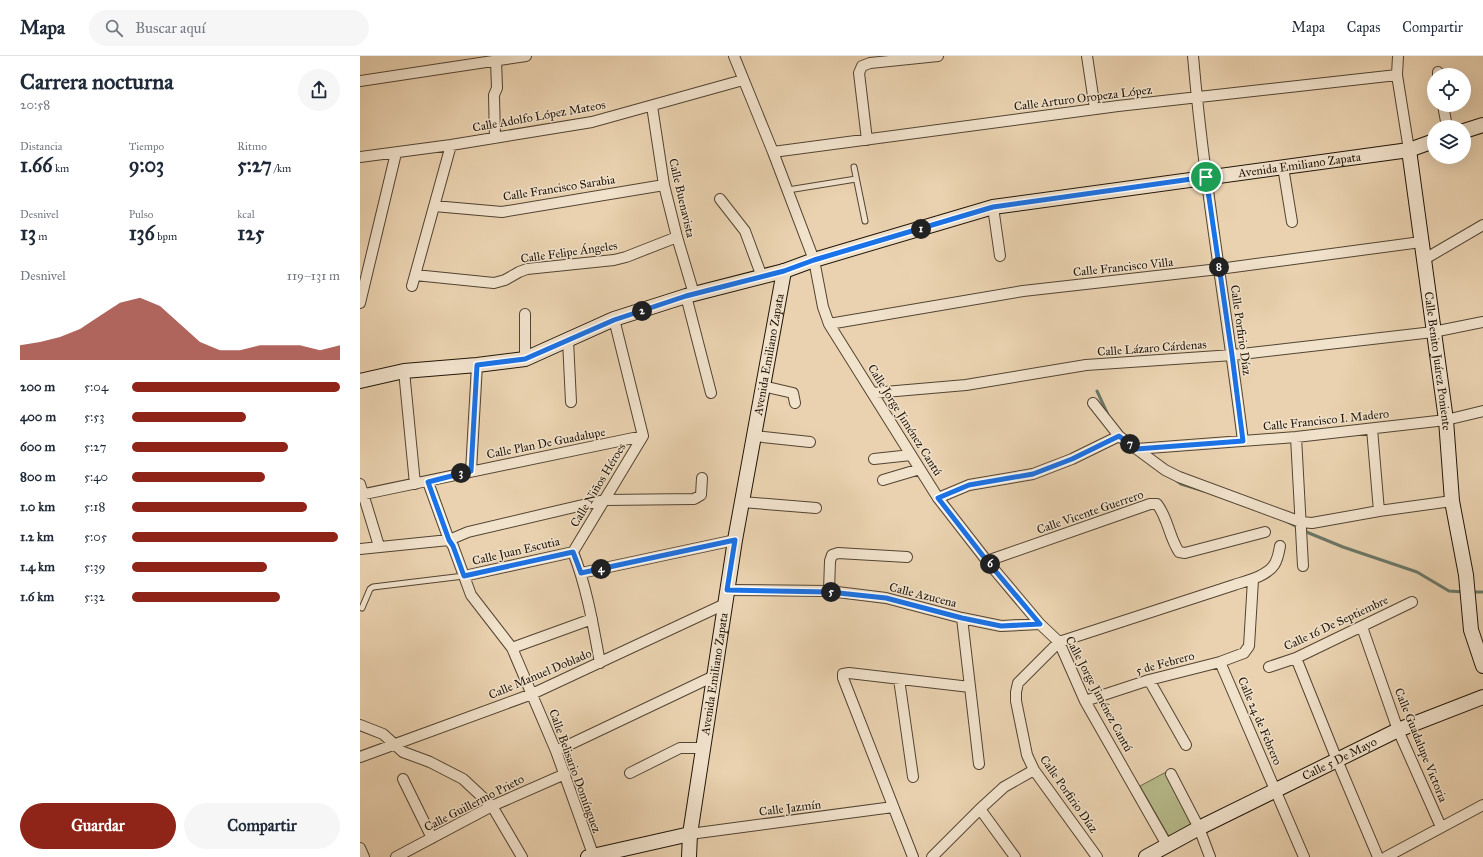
<!DOCTYPE html>
<html lang="es">
<head>
<meta charset="utf-8">
<style>
  :root { --surface:#fff; --page:#f6f6f7; --text:#1f2937; --muted:#747a83; --line:#e0e1e3; --accent:#8f2418 }
  body { margin:0; font-family:"IM FELL Great Primer",serif; background:var(--page); color:var(--text); height:100vh; display:flex; flex-direction:column; font-size:15px; white-space:nowrap }
  * { box-sizing:border-box; margin:0 }
  p { font-size:13px; color:var(--muted) }
  .icon { flex:none; width:22px; height:22px; fill:none; stroke:currentColor; stroke-width:2; stroke-linecap:round; stroke-linejoin:round }
  .map { position:relative; flex:1; overflow:hidden }
  .drawer { display:flex; flex-direction:column; background:var(--surface); width:360px }
  .drawer>* { flex:none }
  .fabs { position:absolute; left:1067px; top:12px; display:grid; gap:8px }
  .fabs a { display:grid; place-items:center; width:44px; height:44px; border-radius:50%; background:var(--surface); box-shadow:0 4px 16px #0002; font-size:20px }
  .pin { position:absolute; display:grid; place-items:center; width:34px; height:34px; color:#fff; margin:-17px; border:2px solid #fff; border-radius:50%; box-shadow:0 1px 4px #0007 }
  .km { position:absolute; width:20px; height:20px; margin:-10px; border-radius:50%; background:#222; color:#fff; font-size:11px; line-height:20px; text-align:center }
  .round { display:grid; place-items:center; flex:none; width:42px; height:42px; border-radius:21px; background:var(--page) }
  .head { display:flex; align-items:center; justify-content:space-between; height:68px; padding:0 20px }
  h1 { font-size:22px; font-weight:700; line-height:30px }
  .metrics { display:grid; grid-template-columns:repeat(3,1fr); gap:6px; height:68px; padding:4px 20px }
  .metrics div { display:grid; align-content:center }
  .metrics b { font-size:20px; font-weight:700 }
  .metrics small { font-size:11px; font-weight:400 }
  .metrics p { font-size:11px }
  .chart { height:112px; padding:8px 20px }
  .chart p { display:flex; justify-content:space-between }
  .chart svg { width:100%; height:72px; margin-top:4px; fill:var(--accent); opacity:.7 }
  .button { display:flex; gap:8px; margin-top:auto; padding:8px 20px }
  .button a { flex:1; height:46px; border-radius:24px; background:var(--accent); color:#fff; font-size:16px; font-weight:700; line-height:46px; text-align:center }
  .button a+a { background:var(--page); color:var(--text) }
  ul { padding:0 20px; list-style:none; font-size:13px }
  li { display:grid; grid-template-columns:64px 48px 1fr; align-items:center; height:30px }
  li i { height:10px; border-radius:5px; background:var(--accent) }
  header { display:flex; align-items:center; gap:24px; box-sizing:border-box; height:56px; padding:0 20px; background:var(--surface); border-bottom:1px solid var(--line) }
  header strong { font-size:19px }
  nav { display:flex; gap:22px; margin-inline-start:auto; font-size:14px }
  .search { width:280px; height:36px; background:var(--page); display:flex; align-items:center; gap:10px; box-sizing:border-box; padding:0 14px; border-radius:22px; color:var(--muted); font-size:15px }
  main { display:flex; flex:1; min-height:0 }
  .map>svg:first-child { display:block }
  .green { fill:#b7bb8b; stroke:#6c684a }
  .lines { fill:none; stroke-linecap:round; stroke-linejoin:round }
  .stream { stroke:#697767; stroke-width:3 }
  .lane-casing { stroke:#524432; stroke-width:7 }
  .street-casing { stroke:#524432; stroke-width:12 }
  .secondary-casing { stroke:#201508; stroke-width:16 }
  .lane { stroke:#f1e2cc; stroke-width:5 }
  .street { stroke:#f1e2cc; stroke-width:10 }
  .secondary { stroke:#f1e2cc; stroke-width:14 }
  .route-casing { stroke:#fff; stroke-width:8 }
  .route { stroke:#1a73e8; stroke-width:5 }
  .labels { text-anchor:middle; stroke-width:3; stroke-linejoin:round; paint-order:stroke }
  .street-label { font-size:12px; fill:#201508; stroke:#f1e2cc }
</style>
</head>
<body>
<header>
<strong>Mapa</strong>
<div class="search"><svg class="icon" aria-label="search" viewBox="0 0 24 24"><circle cx="10" cy="10" r="6"/><path d="M15 15l6 6"/></svg>Buscar aquí</div>
<nav><a>Mapa</a><a>Capas</a><a>Compartir</a></nav>
</header>
<main>
<section class="drawer">
<div class="head"><div><h1>Carrera nocturna</h1><p>20:58</p></div><a class="round"><svg class="icon" aria-label="share" viewBox="0 0 24 24"><path d="M12 15V3M7 8l5-5 5 5M5 13v7h14v-7"/></svg></a></div>
<div class="metrics">
<div><p>Distancia</p><b>1.66<small> km</small></b></div>
<div><p>Tiempo</p><b>9:03</b></div>
<div><p>Ritmo</p><b>5:27<small> /km</small></b></div>
</div>
<div class="metrics">
<div><p>Desnivel</p><b>13<small> m</small></b></div>
<div><p>Pulso</p><b>136<small> bpm</small></b></div>
<div><p>kcal</p><b>125</b></div>
</div>
<div class="chart"><p><span>Desnivel</span>119–131 m</p>
<svg viewBox="0 0 160 44" preserveAspectRatio="none"><path d="M0 44V35L10 33L20 30L30 25L40 17L50 9L60 6L70 11L80 22L90 33L100 38L110 38L120 35L130 35L140 35L150 38L160 35V44z"/></svg>
</div>
<ul>
<li><b>200 m</b>5:04<i style="width:100%"></i></li>
<li><b>400 m</b>5:53<i style="width:55%"></i></li>
<li><b>600 m</b>5:27<i style="width:75%"></i></li>
<li><b>800 m</b>5:40<i style="width:64%"></i></li>
<li><b>1.0 km</b>5:18<i style="width:84%"></i></li>
<li><b>1.2 km</b>5:05<i style="width:99%"></i></li>
<li><b>1.4 km</b>5:39<i style="width:65%"></i></li>
<li><b>1.6 km</b>5:32<i style="width:71%"></i></li>
</ul>
<div class="button"><a>Guardar</a><a>Compartir</a></div>
</section>
<div class="map">
<svg width="1123" height="801" viewBox="0 0 1123 801">
  <rect width="100%" height="100%" fill="#ead2b0"/>
  <filter id="stains"><feTurbulence type="fractalNoise" baseFrequency=".005" numOctaves="4"/><feColorMatrix values="0 0 0 0 .2 0 0 0 0 .09 0 0 0 0 .02 0 0 0 .5 -.17"/></filter>
  <radialGradient id="worn" r=".72"><stop offset=".6" stop-color="#630" stop-opacity="0"/><stop offset="1" stop-color="#630" stop-opacity=".3"/></radialGradient>
  <path class="green" d="M808,715L833,771L811,784L780,730Z"/>
  <g class="lines">
    <path class="stream" d="M737,335L749,361
      M816,424L821,428L844,435
      M926,465L939,472
      M944,475L983,491L1057,516L1089,535L1104,536
      M1111,536H1123"/>
    <defs>
      <path id="lane" d="M494,111L505,165
        M428,134L496,123
        M2,552L10,533L13,531L104,520"/>
      <path id="street" d="M374,0L413,96L454,204L463,251L469,268L578,442L627,505L680,568L699,586L725,645L807,789
        M727,0L735,53
        M833,0C844,129 867,257 883,385
        M1038,0L1037,19L1049,94
        M1078,16V19
        M0,25L166,0
        M1083,49L1087,71
        M292,50L304,129L317,181L334,238
        M135,82L134,39L137,32L136,5
        M507,84L499,17L502,10L510,7L578,0
        M413,96L758,50L1037,19
        M0,101L91,89L232,66L383,24
        M923,111L932,166
        M360,143L385,175L402,221
        M74,150L142,156L304,129
        M633,151L640,200
        M1063,204L1123,169
        M55,219L134,227L145,224L159,216L167,213L254,204L266,201L317,181
        M52,230L91,89
        M326,240L351,337
        M0,247L36,97
        M165,258V303
        M469,268L663,235L859,213L1061,186
        M208,284L211,346
        M44,315L55,428
        M403,330L433,337L435,347
        M513,337L606,329L726,309L873,299L1073,276L1123,266
        M733,347L759,380L805,414L819,421L941,466L952,467L1019,455L1092,445
        M1012,373L1019,455
        M394,380L450,386
        M936,381L943,510
        M776,393L936,381L1086,364L1123,355
        M514,403L551,399
        M111,415L117,309
        M523,424L560,413
        M68,426L89,484L93,490L111,539L152,592L196,695L234,801
        M0,428L19,490
        M0,439L283,380
        M578,442L609,429L673,418L712,403L759,380
        M382,446L456,452
        M0,493L89,484L108,476L244,444L334,443L341,439L342,422
        M627,505L790,448H797C808,462 809,481 819,496L825,497L905,476
        M221,517L375,484
        M104,520L213,496
        M367,534L469,535L526,542L602,562L641,570L680,568
        M469,535L470,505L472,499L478,497L547,501
        M602,562L619,708
        M1002,571L1038,674L1081,771
        M152,592L232,563
        M936,602L977,704L1018,801
        M860,606L944,801
        M240,607C233,569 227,532 213,496L283,380L254,263
        M909,611L936,602L1052,546
        M539,623L553,721
        M789,624L826,689
        M725,645L789,624L860,606L884,597L889,590L893,524
        M0,669L23,678L43,696L70,706L103,723L132,750L162,801
        M196,695L354,620
        M0,701L172,638L365,548
        M270,717L320,692H343
        M811,718L839,772L850,801
        M43,723L72,782
        M620,753L655,801
        M330,778L533,751
        M0,792L4,801
        M36,801L132,750L205,718
        M553,801L483,622V618L489,617L610,631
        M572,801L620,753L644,731L674,714
        M737,801L674,714L667,699L656,645V636L658,627L699,586L874,529C886,525 907,520 914,509C918,503 919,496 920,490
        M1026,801L1123,749"/>
      <g id="secondary">
        <path d="M1104,75L1123,69"/>
        <path id="s1" d="M1049,94L1086,364L1092,445L1106,519L1111,574L1123,610"/>
        <path id="s2" d="M0,325L44,315L117,309L165,303L254,263L326,240L424,215L454,204L633,151L1049,94L1074,85"/>
        <path d="M228,801L330,778"/>
        <path id="s3" d="M329,801L330,778L375,484L424,215"/>
        <path id="s4" d="M786,801L839,772L1038,674L1123,641"/>
      </g>
    </defs>
    <use href="#lane" class="lane-casing"/>
    <use href="#street" class="street-casing"/>
    <use href="#secondary" class="secondary-casing"/>
    <use href="#lane" class="lane"/>
    <use href="#street" class="street"/>
    <use href="#secondary" class="secondary"/>
  </g>
  <g class="lines">
    <defs>
      <path id="route" d="M846,121L872,299L883,385L776,393L759,380L712,403L673,418L609,429L578,442L627,505L680,568L641,570L602,562L526,542L469,536L367,534L375,484L221,517L213,496L104,520L93,490L89,484L68,426L111,415L117,309L165,303L254,264L326,240L424,215L454,204L633,151Z"/>
    </defs>
    <use href="#route" class="route-casing"/>
    <use href="#route" class="route"/>
  </g>
  <g class="labels">
    <g class="street-label">
      <text transform="translate(723 42) rotate(-7)" y="4">Calle Arturo Oropeza López</text>
      <text transform="translate(179 60) rotate(-10)" y="4">Calle Adolfo López Mateos</text>
      <text dy="4" stroke="none"><textPath href="#s2" startOffset="969">Avenida Emiliano Zapata</textPath></text>
      <text transform="translate(199 132) rotate(-9)" y="4">Calle Francisco Sarabia</text>
      <text transform="translate(322 142) rotate(77)" y="4">Calle Buenavista</text>
      <text transform="translate(209 196) rotate(-8)" y="4">Calle Felipe Ángeles</text>
      <text transform="translate(763 211) rotate(-6)" y="4">Calle Francisco Villa</text>
      <text transform="translate(881 274) rotate(82)" y="4">Calle Porfirio Díaz</text>
      <text transform="translate(792 292) rotate(-4)" y="4">Calle Lázaro Cárdenas</text>
      <text dy="4" stroke="none"><textPath href="#s3" startOffset="509">Avenida Emiliano Zapata</textPath></text>
      <text dy="4" stroke="none"><textPath href="#s1" startOffset="213">Calle Benito Juárez Poniente</textPath></text>
      <text transform="translate(545 364) rotate(58)" y="4">Calle Jorge Jiménez Cantú</text>
      <text transform="translate(966 364) rotate(-6)" y="4">Calle Francisco I. Madero</text>
      <text transform="translate(186 387) rotate(-11)" y="4">Calle Plan De Guadalupe</text>
      <text transform="translate(238 429) rotate(-59)" y="4">Calle Niños Héroes</text>
      <text transform="translate(730 456) rotate(-19)" y="4">Calle Vicente Guerrero</text>
      <text transform="translate(156 495) rotate(-13)" y="4">Calle Juan Escutia</text>
      <text transform="translate(563 539) rotate(14)" y="4">Calle Azucena</text>
      <text transform="translate(976 567) rotate(-25)" y="4">Calle 16 De Septiembre</text>
      <text transform="translate(805 607) rotate(-15)" y="4">5 de Febrero</text>
      <text dy="4" stroke="none"><textPath href="#s3" startOffset="185">Avenida Emiliano Zapata</textPath></text>
      <text transform="translate(180 618) rotate(-23)" y="4">Calle Manuel Doblado</text>
      <text transform="translate(739 638) rotate(62)" y="4">Calle Jorge Jiménez Cantú</text>
      <text transform="translate(900 665) rotate(67)" y="4">Calle 24 de Febrero</text>
      <text transform="translate(1061 689) rotate(68)" y="4">Calle Guadalupe Victoria</text>
      <text dy="4" stroke="none"><textPath href="#s4" startOffset="217">Calle 5 De Mayo</textPath></text>
      <text transform="translate(215 715) rotate(70)" y="4">Calle Belisario Domínguez</text>
      <text transform="translate(709 738) rotate(55)" y="4">Calle Porfirio Díaz</text>
      <text transform="translate(114 747) rotate(-27)" y="4">Calle Guillermo Prieto</text>
      <text transform="translate(430 752) rotate(-7)" y="4">Calle Jazmín</text>
    </g>
  </g>
  <rect width="100%" height="100%" filter="url(#stains)"/>
  <rect width="100%" height="100%" fill="url(#worn)"/>
</svg>
<div class="fabs">
<a><svg class="icon" aria-label="locate" viewBox="0 0 24 24"><circle cx="12" cy="12" r="6"/><path d="M12 2v4M12 18v4M2 12h4M18 12h4"/></svg></a>
<a><svg class="icon" aria-label="layers" viewBox="0 0 24 24"><path d="M12 4l9 5-9 5-9-5zM3 14l9 5 9-5"/></svg></a>
</div>
<div class="pin" style="left:846px;top:121px;background:#1e9e55"><svg class="icon" aria-label="arrive" viewBox="0 0 24 24"><path d="M6 21V4h12l-3 4 3 4H6"/></svg></div>
<b class="km" style="left:561px;top:173px">1</b>
<b class="km" style="left:282px;top:255px">2</b>
<b class="km" style="left:101px;top:417px">3</b>
<b class="km" style="left:241px;top:513px">4</b>
<b class="km" style="left:471px;top:536px">5</b>
<b class="km" style="left:630px;top:508px">6</b>
<b class="km" style="left:770px;top:388px">7</b>
<b class="km" style="left:859px;top:211px">8</b>
</div>
</main>
</body>
</html>
